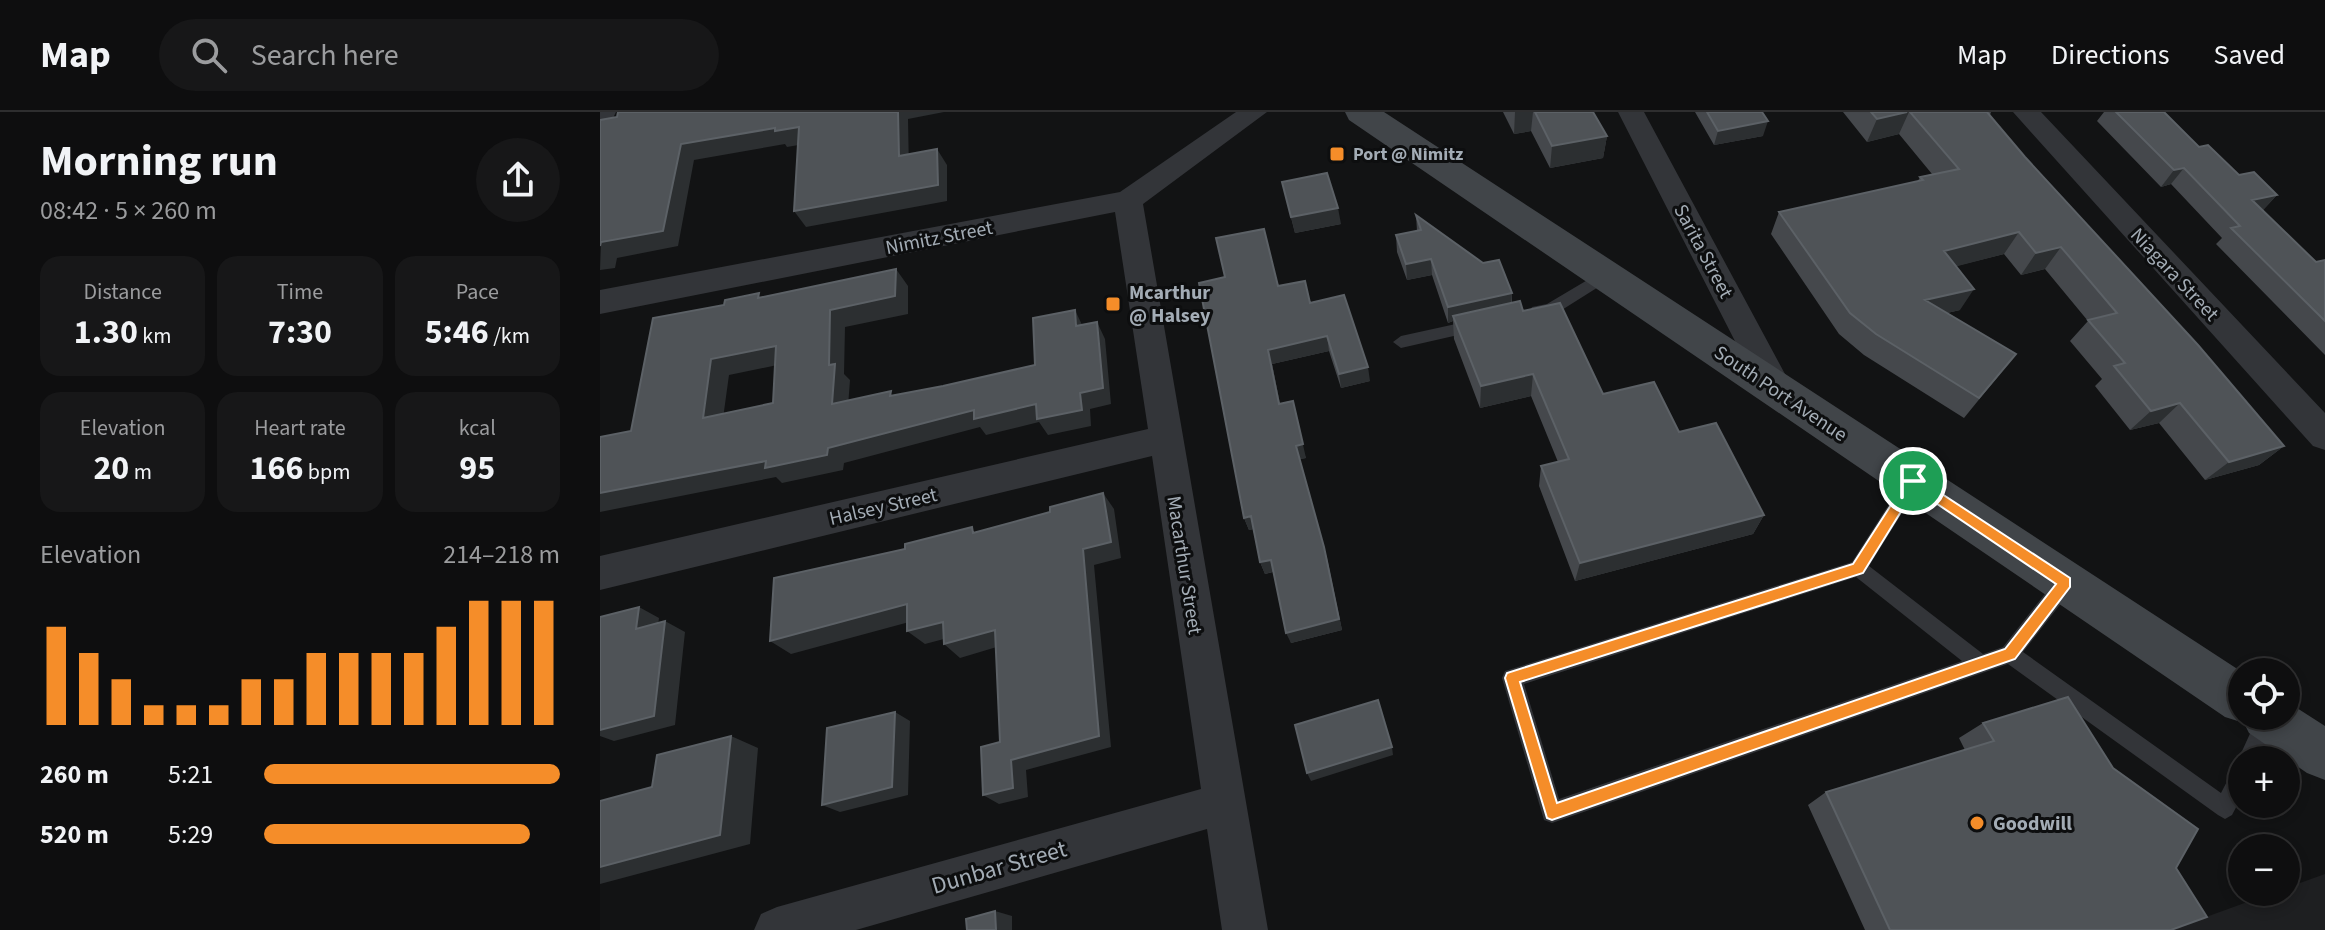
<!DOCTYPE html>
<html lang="en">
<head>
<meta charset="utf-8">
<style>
  :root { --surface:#0e0e0f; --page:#171718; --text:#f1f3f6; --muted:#9b9c9e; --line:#2e2e2f; --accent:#f58d29 }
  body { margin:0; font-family:"Source Sans 3",sans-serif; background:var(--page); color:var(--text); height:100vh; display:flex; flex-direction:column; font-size:30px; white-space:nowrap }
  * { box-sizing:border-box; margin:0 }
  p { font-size:26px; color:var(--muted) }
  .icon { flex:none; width:44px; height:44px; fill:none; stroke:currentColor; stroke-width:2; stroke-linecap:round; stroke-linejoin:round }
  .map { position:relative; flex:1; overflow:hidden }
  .side { display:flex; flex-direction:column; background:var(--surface); width:600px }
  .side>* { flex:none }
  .buttons { position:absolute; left:1628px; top:546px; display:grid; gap:16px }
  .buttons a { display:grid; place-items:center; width:72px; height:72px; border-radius:50%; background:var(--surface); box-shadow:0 4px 12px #0003,0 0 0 2px var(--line); font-size:40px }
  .pin { position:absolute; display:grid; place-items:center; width:68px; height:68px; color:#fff; margin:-34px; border:4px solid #fff; border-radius:50%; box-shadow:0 2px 8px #0007 }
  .round { display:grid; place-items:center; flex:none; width:84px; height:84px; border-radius:42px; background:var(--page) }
  .summary { display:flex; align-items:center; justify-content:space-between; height:136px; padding:0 40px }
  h1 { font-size:44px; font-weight:700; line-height:60px }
  .metrics { display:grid; grid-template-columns:repeat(3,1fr); gap:12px; height:136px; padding:8px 40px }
  .metrics div { display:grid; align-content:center; border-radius:20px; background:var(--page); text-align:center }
  .metrics b { font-size:34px; font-weight:700 }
  .metrics small { font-size:22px; font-weight:400 }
  .metrics p { font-size:22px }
  .chart { height:224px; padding:16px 40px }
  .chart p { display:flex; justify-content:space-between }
  .chart svg { width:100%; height:144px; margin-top:8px; stroke:var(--accent); stroke-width:6 }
  ul { padding:0 40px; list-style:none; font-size:26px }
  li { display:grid; grid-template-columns:128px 96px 1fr; align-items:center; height:60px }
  li i { height:20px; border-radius:10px; background:var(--accent) }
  header { display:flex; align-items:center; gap:48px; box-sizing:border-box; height:112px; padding:0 40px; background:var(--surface); border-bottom:2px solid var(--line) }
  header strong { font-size:38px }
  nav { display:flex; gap:44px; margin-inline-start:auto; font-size:28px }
  .search { width:560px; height:72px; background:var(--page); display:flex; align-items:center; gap:20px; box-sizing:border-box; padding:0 28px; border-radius:44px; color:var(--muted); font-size:30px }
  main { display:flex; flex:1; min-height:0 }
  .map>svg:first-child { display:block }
  .built { fill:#1e1f21 }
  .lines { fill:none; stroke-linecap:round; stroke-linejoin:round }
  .lane { fill:#333539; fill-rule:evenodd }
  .street { fill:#333539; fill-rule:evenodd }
  .secondary { fill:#414549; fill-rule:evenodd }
  .wall { fill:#45484c }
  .shaded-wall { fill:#2c2f31 }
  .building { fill:#4f5357; stroke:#5c6166; stroke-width:2; fill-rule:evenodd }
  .route { fill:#f58d29; stroke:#fff; stroke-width:2; fill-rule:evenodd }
  .poi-dot { fill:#f58d29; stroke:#0d0e0f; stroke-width:3 }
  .labels { text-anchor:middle; stroke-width:6; stroke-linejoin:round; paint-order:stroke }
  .far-poi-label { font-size:18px; font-weight:bold; fill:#a3acb5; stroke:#0d0e0f; text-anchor:start }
  .street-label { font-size:20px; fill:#a3acb5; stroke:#0d0e0f }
  .poi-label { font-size:20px; font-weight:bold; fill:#a3acb5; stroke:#0d0e0f; text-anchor:start }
  .near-street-label { font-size:24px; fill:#a3acb5; stroke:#0d0e0f }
</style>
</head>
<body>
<header>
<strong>Map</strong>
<div class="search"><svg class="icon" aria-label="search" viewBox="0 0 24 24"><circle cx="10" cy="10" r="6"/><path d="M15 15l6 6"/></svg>Search here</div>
<nav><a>Map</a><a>Directions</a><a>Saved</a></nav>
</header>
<main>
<section class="side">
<div class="summary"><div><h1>Morning run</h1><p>08:42 · 5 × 260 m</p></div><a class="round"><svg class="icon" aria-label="share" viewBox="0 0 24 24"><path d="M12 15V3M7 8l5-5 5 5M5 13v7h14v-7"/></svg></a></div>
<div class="metrics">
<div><p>Distance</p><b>1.30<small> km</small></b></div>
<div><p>Time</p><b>7:30</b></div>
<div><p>Pace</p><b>5:46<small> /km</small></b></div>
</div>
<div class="metrics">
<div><p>Elevation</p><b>20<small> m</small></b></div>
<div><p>Heart rate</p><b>166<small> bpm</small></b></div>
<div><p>kcal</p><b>95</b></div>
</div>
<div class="chart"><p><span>Elevation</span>214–218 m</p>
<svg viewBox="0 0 160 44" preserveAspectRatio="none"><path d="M5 44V14M15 44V22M25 44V30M35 44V38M45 44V38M55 44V38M65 44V30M75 44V30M85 44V22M95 44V22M105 44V22M115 44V22M125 44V14M135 44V6M145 44V6M155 44V6"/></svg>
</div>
<ul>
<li><b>260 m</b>5:21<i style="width:100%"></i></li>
<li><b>520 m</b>5:29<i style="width:90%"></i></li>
</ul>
</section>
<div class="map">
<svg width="1725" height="818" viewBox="0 0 1725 818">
  <rect width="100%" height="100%" fill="#121314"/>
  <path class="built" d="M1725,762V818H1570L1675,780H1686V776Z"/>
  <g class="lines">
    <path class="lane" d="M1006,157L1011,159V167L957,201L932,203L930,199L932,195L947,192Z
      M874,208L882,214L880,218L801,236L793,230L801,224Z
      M1313,362L1319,364L1322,369L1269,454L1383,542L1403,535L1459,464L1466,462L1473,464L1475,470L1473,476L1423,540L1621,681L1635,654L1639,652L1638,648L1658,604H1675L1677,608L1659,648H1642V684L1632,703L1625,707L1618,703L1408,552L952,711L944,708L902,566L905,559L1252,450L1307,364ZM1256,465L1362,549L959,687L924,572Z"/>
    <path class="street" d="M0,0H16L13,6L0,9Z
      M636,0H667L543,92L668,818H622L607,717L256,818H154L161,802L177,795L601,677L552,344L0,478V444L548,317L515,100L0,202V178L520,80Z
      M1018,0H1044L1193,277L1188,286L1176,290L1164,286Z
      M1413,0H1441L1725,301V338L1713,334Z"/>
    <path class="secondary" d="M745,0H784L1642,560V604H1686V589L1725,614V668L1707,661L1649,621L1644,611L1625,605L749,8Z"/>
  </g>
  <path class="wall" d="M903,0H993L1007,24L1003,46L950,56L931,19L914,22Z
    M1095,0H1162L1163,24L1114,33Z
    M1243,0H1391L1390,3L1425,45L1684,334L1659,353L1605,368L1559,311L1530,318L1495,274L1502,267L1470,229L1488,209L1445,157L1421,163L1404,142L1356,154L1360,198L1347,201L1416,242L1364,306L1264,243L1239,222L1171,122L1179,100L1318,69L1320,65L1332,62L1299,22L1267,30Z
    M1504,0H1564L1599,35L1639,63L1677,83L1663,98L1716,150L1725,148V243L1616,132L1622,126L1571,72L1561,75L1497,9Z
    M682,70L741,112L695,121Z
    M816,103L912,181V191L923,199L1003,282L1079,320L1164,403L1153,422L975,469L939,374L941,354L958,350L931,284L880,296L854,227L853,209L848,211L832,163L807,168L797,140L796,123L817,119Z
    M678,174L770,269L741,276L729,239L672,252L680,292L706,346L700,347L727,446L742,518L691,531L673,460L665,462L660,450L653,417L649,418L644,406Z
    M1383,611L1576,756L1571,818H1265L1208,693L1226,680L1365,638L1359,626Z"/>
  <path class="shaded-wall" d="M298,0H344L308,7L309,60L299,44Z
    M915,0H933L931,19L914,22Z
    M1309,0L1299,22L1267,30L1277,7Z
    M1168,9L1163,24L1114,33L1118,19Z
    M199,15L210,31L187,35L185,32L94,48L78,134L17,146L15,156L0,158L1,130L81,32L175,16Z
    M1007,24L1003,46L950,56L952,34Z
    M337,37L347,53V89L206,115L194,99Z
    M1584,56L1571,72L1561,75L1574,58Z
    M1677,83L1662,99L1652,88Z
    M738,96L741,112L695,121L691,105Z
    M1419,120L1404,142L1331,161L1344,139Z
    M1461,135L1445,157L1421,163L1436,141Z
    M831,147L832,163L807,168L806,152Z
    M296,157L308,174V202L245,215L244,262L250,268L247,308L232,292L229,253L230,198Z
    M1374,177L1360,198L1312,209L1325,188Z
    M912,181L911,197L853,204V209L848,211V195Z
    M475,198L483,215L476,214Z
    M497,210L505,227L511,292L490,297L491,314L448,323L439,310L386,323L380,315L244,351L243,358L182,371L176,365L0,400V381L228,336L374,298L480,281Z
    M727,224L729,239L672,252L683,306L668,238Z
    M176,234L192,250L129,263L121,321L103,306L111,247Z
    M768,255L770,269L741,276L739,262Z
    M933,262L931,284L880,296L881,274Z
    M693,289L706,346L700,347L696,334Z
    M1580,291L1559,311L1530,318L1551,299Z
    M1684,334L1659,353L1605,368L1629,350Z
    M503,381L514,397L521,446L494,453L511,635L426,658L428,685L399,692L383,683L411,648Z
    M1164,403L1153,422L975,469L980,451Z
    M651,404L656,417L649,418L644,406Z
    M724,435L742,518L691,531L686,521Z
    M671,448L675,459L665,462L660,450Z
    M307,492L324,506L191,542L170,529Z
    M39,495L59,506L56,528L36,517Z
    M65,509L85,520L75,613L14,629L0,624V618Z
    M343,510L359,523L325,532L307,519Z
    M395,518L410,531L360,546L344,532Z
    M295,600L310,609L308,683L240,700L222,693Z
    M131,624L158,636L150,732L0,772V755Z
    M792,635L793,643L711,669L707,661Z
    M395,799L412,804V818H396Z"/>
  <path class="building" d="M18,0H298L299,44L337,37L338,73L194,99L199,15L175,19V16L81,32L63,119L1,130L0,134V8L17,5Z
    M935,0H993L1007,24L952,34Z
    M1107,0H1162L1168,9L1118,19Z
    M1271,0H1307L1277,7Z
    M1310,0H1387L1425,45L1598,233L1684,334L1629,350L1580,291L1551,299L1514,254L1525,251L1488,208L1517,201L1461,135L1436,141L1419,120L1344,139L1374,177L1325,188L1416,242L1379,286L1276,222L1250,201L1179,100L1323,68L1320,65L1359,57Z
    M1516,0H1564L1599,35L1608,33L1639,63L1654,60L1677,83L1652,88L1716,150L1725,148V209L1631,116L1640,114L1584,56L1574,58Z
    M727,61L738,96L691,105L682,70Z
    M816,103L883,151L899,148L912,181L848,195L831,147L806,152L796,123L821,118Z
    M664,117L678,174L705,169L710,191L744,183L768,255L739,262L727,224L668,238L679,292L693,289L703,332L696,334L724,435L739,507L686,521L671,448L660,450L651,404L644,406L599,171L625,165L616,126Z
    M296,157L295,184L230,198L229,253L235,252L232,292L291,279L290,284L343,274L435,253L433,206L475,198L476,214L497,210L503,276L480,281L482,298L437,307L436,292L374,307V298L228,336L227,343L165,356L166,349L0,381V325L31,319L53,206L124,193L125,188L159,181L158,186ZM176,234L173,291L103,306L111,247Z
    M920,189L923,199L960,191L1003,282L1054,270L1079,320L1116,311L1164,403L980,451L941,354L969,347L933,262L881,274L853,204Z
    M503,381L511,430L483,437L499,624L411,648L413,676L383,683L381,635L400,630L395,518L344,532L343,510L307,519V492L170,529L174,466L305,437V432L372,415L373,421L450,400V395Z
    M39,495L36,517L65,509L54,604L0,618V505Z
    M1468,585L1513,656L1598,717L1576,756L1607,805L1571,818H1290L1226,680L1394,629L1383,611Z
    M778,588L792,635L707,661L695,613Z
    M295,600L292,675L222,693L227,616Z
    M131,624L120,723L0,755V689L52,675L57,643Z
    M395,799L396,818H367L366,807Z"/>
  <path class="route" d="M1313,363L1470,466V475L1415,547L952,708L947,706L905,566L907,561L1253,452L1309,365ZM1315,377L1456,472L1405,537L957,691L920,570L1263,461Z"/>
  <g class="poi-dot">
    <rect x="729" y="34" width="16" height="16" rx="4"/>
    <rect x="505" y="184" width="16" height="16" rx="4"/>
    <circle cx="1377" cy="711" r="8"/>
  </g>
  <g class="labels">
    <g class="far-poi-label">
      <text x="753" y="48">Port @ Nimitz</text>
    </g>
    <g class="street-label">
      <text transform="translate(339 125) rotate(-11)" y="7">Nimitz Street</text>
      <text transform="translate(1104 139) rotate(62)" y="7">Sarita Street</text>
      <text transform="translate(1575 162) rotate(47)" y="7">Niagara Street</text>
      <text transform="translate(1181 281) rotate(34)" y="7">South Port Avenue</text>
      <text transform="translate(283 394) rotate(-13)" y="7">Halsey Street</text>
      <text transform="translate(585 453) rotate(81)" y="7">Macarthur Street</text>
    </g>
    <g class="poi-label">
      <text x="529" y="187">Mcarthur<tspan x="529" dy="23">@ Halsey</tspan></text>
      <text x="1393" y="718">Goodwill</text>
    </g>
    <g class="near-street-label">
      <text transform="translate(399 755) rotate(-16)" y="8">Dunbar Street</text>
    </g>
  </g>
</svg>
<div class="buttons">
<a><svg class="icon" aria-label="locate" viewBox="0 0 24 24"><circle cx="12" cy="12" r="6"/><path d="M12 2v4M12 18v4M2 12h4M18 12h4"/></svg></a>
<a>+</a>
<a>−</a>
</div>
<div class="pin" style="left:1313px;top:369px;background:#1e9e55"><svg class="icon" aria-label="arrive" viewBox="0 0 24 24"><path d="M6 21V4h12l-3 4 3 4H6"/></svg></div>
</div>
</main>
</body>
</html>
